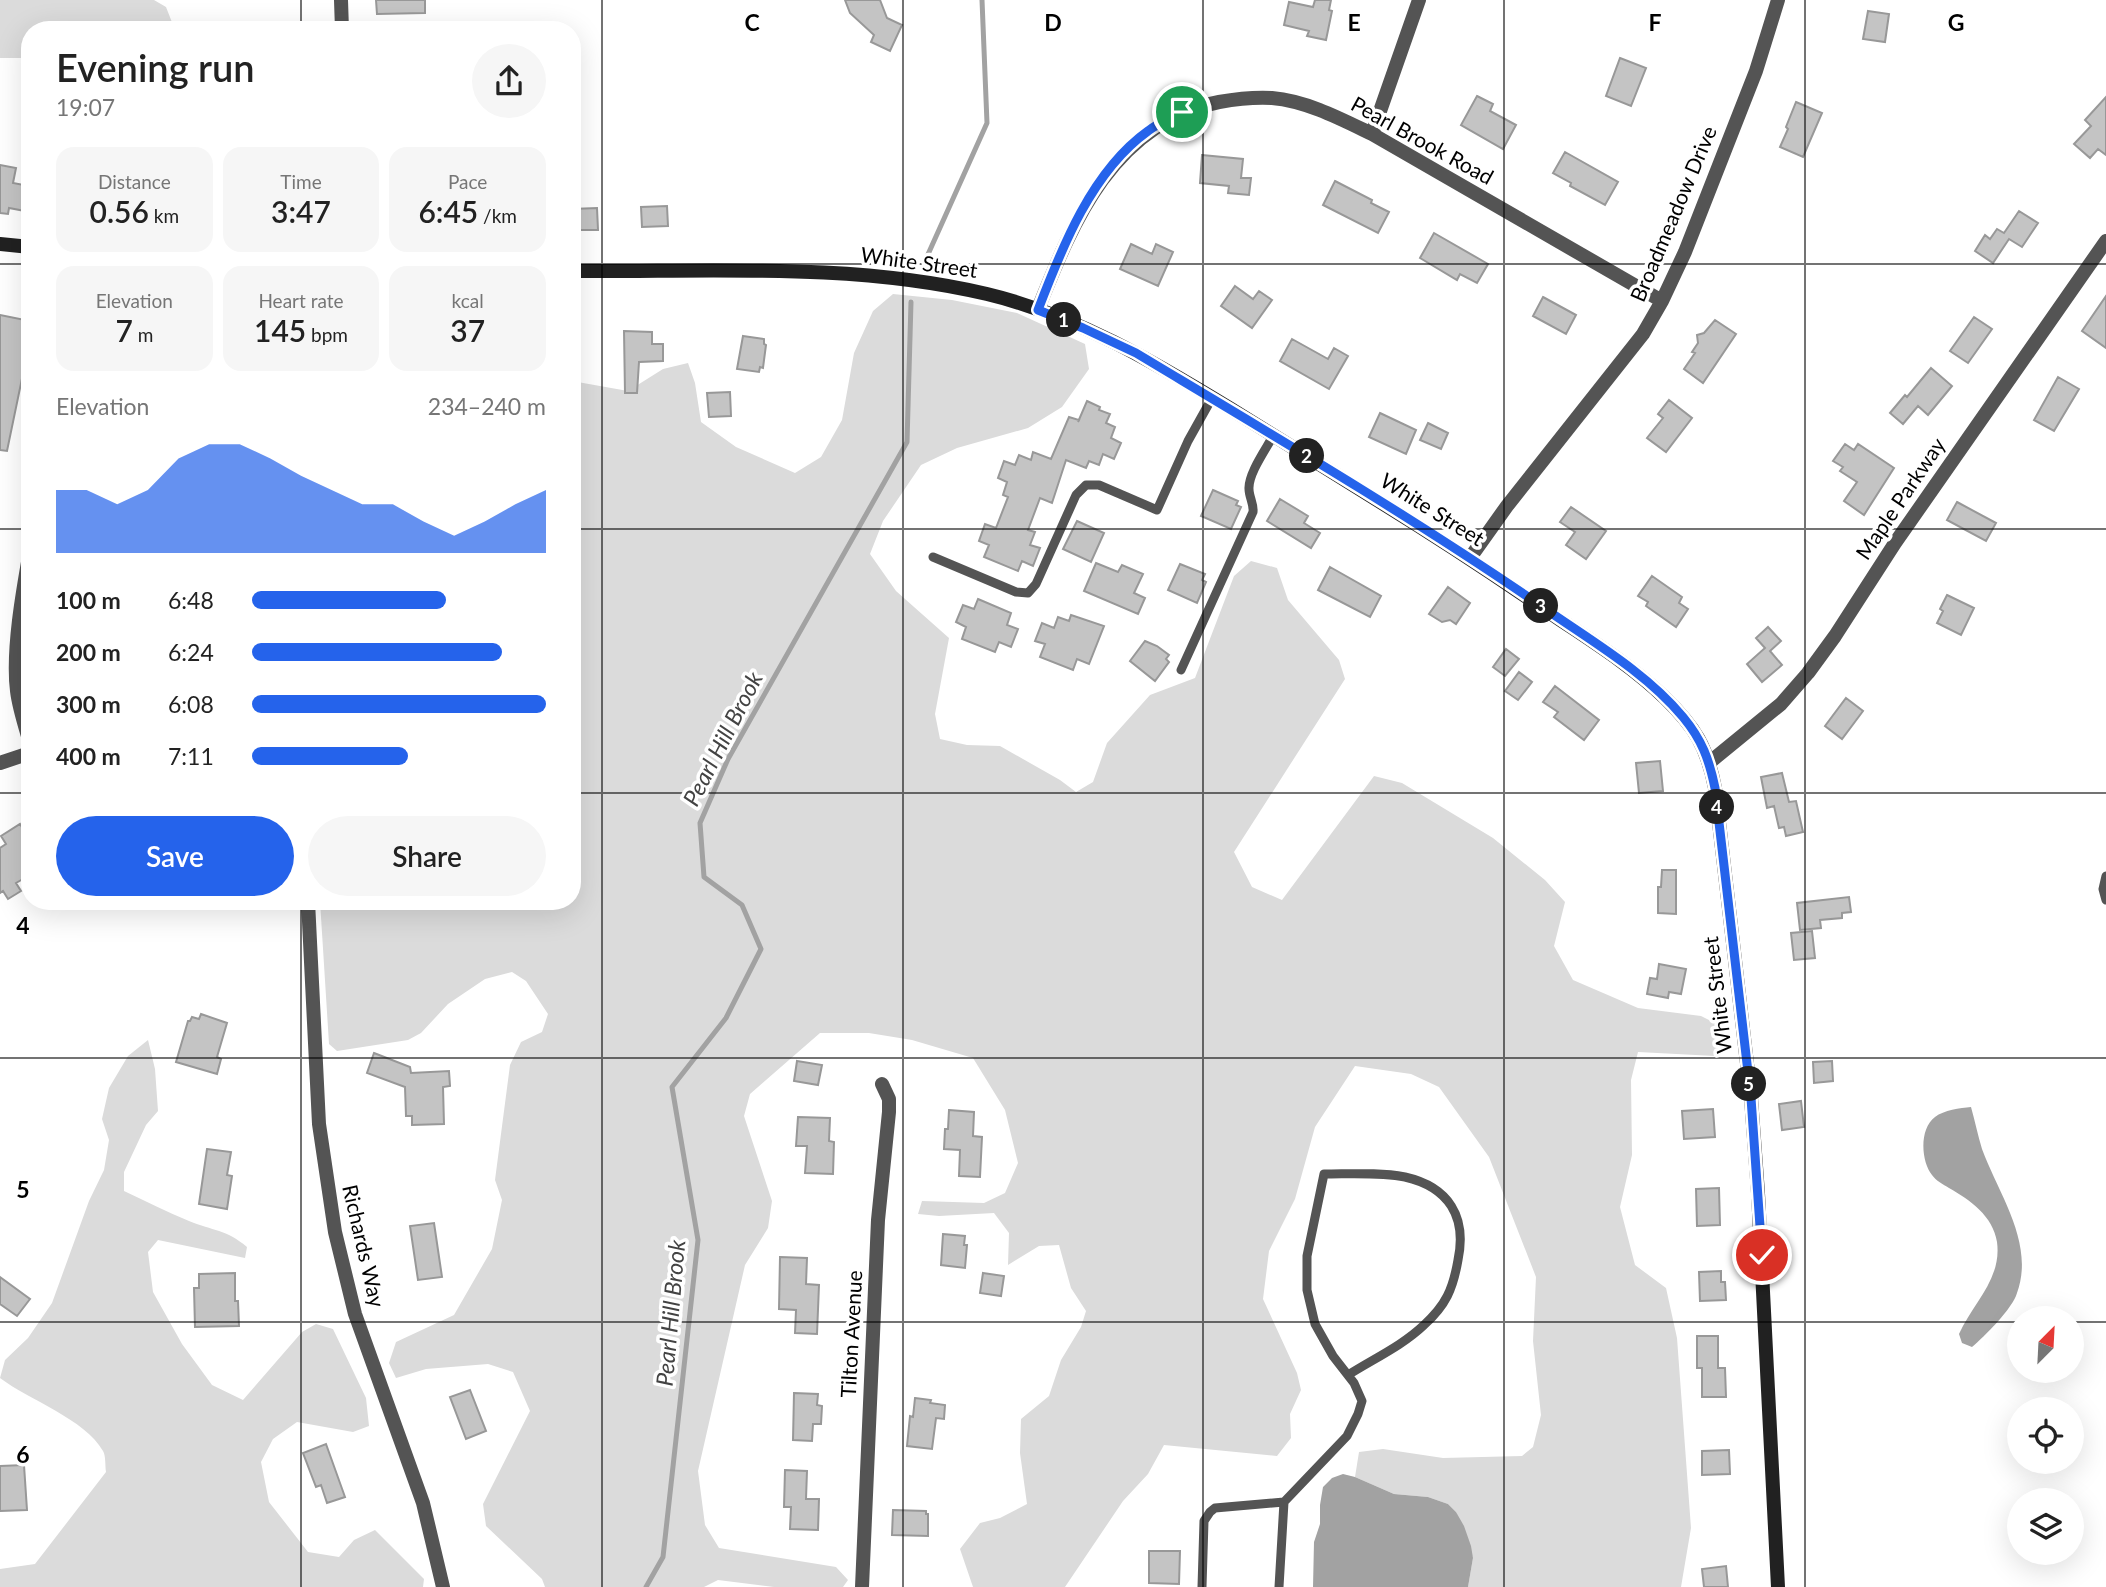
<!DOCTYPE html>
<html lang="en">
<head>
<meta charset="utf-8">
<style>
  :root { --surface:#fff; --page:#f6f6f6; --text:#222; --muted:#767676; --accent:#2563eb }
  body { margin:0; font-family:Lato,sans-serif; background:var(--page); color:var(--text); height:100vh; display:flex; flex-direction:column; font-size:26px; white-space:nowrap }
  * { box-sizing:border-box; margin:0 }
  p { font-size:23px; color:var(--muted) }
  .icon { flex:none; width:38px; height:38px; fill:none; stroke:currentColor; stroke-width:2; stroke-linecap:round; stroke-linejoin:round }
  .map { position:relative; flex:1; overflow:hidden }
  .drawer { position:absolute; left:21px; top:21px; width:560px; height:889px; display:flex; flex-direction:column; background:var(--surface); border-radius:28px; box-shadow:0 7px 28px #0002 }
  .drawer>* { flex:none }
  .needle { width:46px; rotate:24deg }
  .controls { position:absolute; left:2007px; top:1306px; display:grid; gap:14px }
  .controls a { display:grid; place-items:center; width:77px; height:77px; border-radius:50%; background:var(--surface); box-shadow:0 7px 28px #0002; font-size:35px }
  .pin { position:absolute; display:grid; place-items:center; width:60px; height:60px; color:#fff; margin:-30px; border:4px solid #fff; border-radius:50%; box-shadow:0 2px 7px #0007 }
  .km { position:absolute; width:35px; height:35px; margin:-18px; border-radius:50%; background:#222; color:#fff; font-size:19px; line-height:35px; text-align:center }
  .round { display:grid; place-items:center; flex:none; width:74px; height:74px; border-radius:37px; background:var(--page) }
  .headline { display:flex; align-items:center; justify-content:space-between; height:119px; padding:0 35px }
  h1 { font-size:38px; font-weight:600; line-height:52px }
  .metrics { display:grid; grid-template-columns:repeat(3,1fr); gap:10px; height:119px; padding:7px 35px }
  .metrics div { display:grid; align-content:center; border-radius:18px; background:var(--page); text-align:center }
  .metrics b { font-size:30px; font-weight:600 }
  .metrics small { font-size:19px; font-weight:400 }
  .metrics p { font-size:19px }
  .chart { height:196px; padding:14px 35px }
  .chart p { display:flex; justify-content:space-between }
  .chart svg { width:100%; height:126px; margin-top:7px; fill:var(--accent); opacity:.7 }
  .action { display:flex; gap:14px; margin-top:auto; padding:14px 35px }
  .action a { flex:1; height:80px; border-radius:42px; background:var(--accent); color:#fff; font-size:28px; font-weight:600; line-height:80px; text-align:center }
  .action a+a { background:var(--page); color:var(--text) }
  ul { padding:0 35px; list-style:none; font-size:23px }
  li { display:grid; grid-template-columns:112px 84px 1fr; align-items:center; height:52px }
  li i { height:18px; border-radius:9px; background:var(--accent) }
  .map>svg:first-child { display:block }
  .green { fill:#dbdbdb }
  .water { fill:#a2a2a2 }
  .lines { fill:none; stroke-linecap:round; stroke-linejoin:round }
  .stream { stroke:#a2a2a2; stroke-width:5 }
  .building { fill:#c4c4c4; stroke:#989898; stroke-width:2 }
  .lane { stroke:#545454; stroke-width:9 }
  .street { stroke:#545454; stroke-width:14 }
  .secondary { stroke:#212121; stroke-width:14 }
  .route-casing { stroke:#fff; stroke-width:14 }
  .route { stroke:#2563eb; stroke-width:9 }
  .grid { fill:none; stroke:#000; stroke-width:2; stroke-opacity:0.55 }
  .labels { text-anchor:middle; stroke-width:7; stroke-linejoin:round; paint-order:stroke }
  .street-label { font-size:21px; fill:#000; stroke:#fff }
  .water-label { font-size:23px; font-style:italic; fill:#434343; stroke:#fff }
  .grid-label { font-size:23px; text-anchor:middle; font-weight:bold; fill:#000; stroke:#fff; stroke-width:7; stroke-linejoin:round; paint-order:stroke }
</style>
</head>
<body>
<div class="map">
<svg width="2106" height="1587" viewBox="0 0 2106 1587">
  <rect width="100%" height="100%" fill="#fff"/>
  <path class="green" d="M0,0H154L166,7L175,30H30V58H0Z
    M893,294L952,300L1017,313L1085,344L1089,369L1062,407L1028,428L957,448L921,465L883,521L870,554L896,591L949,638L935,714L940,739L967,745L1000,746L1060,780L1076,792L1093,782L1107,743L1150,695L1195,678L1234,576L1251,561L1277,568L1288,600L1339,660L1345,679L1234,852L1252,887L1282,900L1374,776L1402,783L1493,838L1545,880L1565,902L1554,946L1573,980L1638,1008L1701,1016L1729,1030L1715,1056L1638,1052L1631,1080L1632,1155L1620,1207L1635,1265L1666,1288L1677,1338L1691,1528L1681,1587H1468L1473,1558L1456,1512L1448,1504L1428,1497L1394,1494L1355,1477L1359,1452L1383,1449L1443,1458L1522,1456L1533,1447L1541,1415L1533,1341L1536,1277L1489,1157L1439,1087L1411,1074L1355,1066L1315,1127L1295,1199L1269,1251L1263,1299L1297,1373L1301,1390L1290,1414L1291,1438L1277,1456L1164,1445L1148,1474L1123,1501L1065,1587H973L960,1549L980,1523L1000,1518L1027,1504L1020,1453L1021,1419L1049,1396L1061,1360L1081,1327L1086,1311L1071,1288L1059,1245L1039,1246L1008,1265L1009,1233L994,1213L939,1216L918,1214L922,1201L984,1203L1005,1193L1018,1163L1005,1110L973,1058L912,1040L869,1033H820L750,1094L744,1116L772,1201L768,1228L745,1265L698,1471L705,1525L719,1548L836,1567L848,1580L843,1587H774L718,1580L704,1587H545L542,1579L486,1526L483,1504L530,1411L513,1372L488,1364L426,1369L396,1378L389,1363L396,1342L454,1315L492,1249L502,1200L495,1180L510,1065L521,1042L542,1032L548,1014L526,981L512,972L485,979L448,1004L421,1033L408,1040L337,1051L329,1044L320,901H572V381L628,391L663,369L688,363L695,383L701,422L736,447L795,473L821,457L842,420L854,353L873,311Z
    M148,1040L155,1069L158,1111L146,1125L124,1172V1191C146,1201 167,1212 189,1221C213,1231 226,1229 247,1247L245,1258L158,1240L148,1252L153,1292L182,1344L212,1385L243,1400L302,1332L316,1324L333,1329L366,1398L369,1426L353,1432L297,1422L273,1439L261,1462L269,1502L308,1552L339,1557L354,1540L375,1530L424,1579L423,1587H0V1569L35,1564L106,1472C105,1466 106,1456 103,1451C85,1419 29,1400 0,1378L5,1360L28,1338L52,1303L89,1201L104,1170L109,1140L102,1119L109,1088L128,1056Z"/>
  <path class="water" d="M1971,1107C1975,1121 1978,1136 1982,1149C1999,1195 2035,1243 2017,1293C2013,1308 1984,1337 1972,1347L1962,1343L1959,1334C1973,1303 2002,1279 1997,1242C1993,1216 1970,1200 1949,1188C1943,1184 1936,1181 1932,1175C1921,1161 1919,1129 1935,1117C1944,1110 1960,1108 1971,1107Z
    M1343,1474L1355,1477L1394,1494L1428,1497L1448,1504L1456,1512L1464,1526L1471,1546L1473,1558L1468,1587H1313L1314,1542L1320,1524V1505L1323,1487L1332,1478Z"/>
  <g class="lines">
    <path class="stream" d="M925,261L987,123L982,0
      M646,1587L663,1557L698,1240L672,1087L726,1018L761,949L742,905L704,877L700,823L728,759L907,442L911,302"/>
  </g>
  <path class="building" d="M376,0H425V13L377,14Z
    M845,0H880L887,18L902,25L890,51L871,42L874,35L850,13Z
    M1315,0H1331L1329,10L1332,11L1326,40L1307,36L1309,31L1284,25L1289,2L1313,7Z
    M1868,11L1889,14L1885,42L1863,39Z
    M1620,58L1646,68L1631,106L1606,96Z
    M1477,96L1493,104L1490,111L1516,125L1503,149L1461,125Z
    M2106,97V155L2098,149L2090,158L2074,144L2091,126L2085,120Z
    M1796,102L1822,113L1803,157L1780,147L1788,129L1786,127Z
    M1565,152L1618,182L1605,205L1570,186L1571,183L1553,173Z
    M1202,155L1243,159L1241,178H1251L1249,195L1228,193L1229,186L1200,183Z
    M0,165L16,168L13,183L24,185L23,192L30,193V212L9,208L8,214L0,213Z
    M1335,181L1372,200L1371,203L1389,212L1378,233L1323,205Z
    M667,206L668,226L642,227L641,207Z
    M597,208L598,230H572V209Z
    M2019,211L2038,223L2022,247L2009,239L1993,263L1975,251L1985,235L1990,239L1997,229L2004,233Z
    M1434,233L1488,264L1477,283L1460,274L1457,280L1420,258Z
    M1131,244L1152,254L1156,244L1173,252L1158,286L1120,269Z
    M1235,286L1253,299L1259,291L1272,300L1252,328L1221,306Z
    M2106,296V348L2082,331Z
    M1543,297L1576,315L1566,334L1533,316Z
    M0,315L30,321V340L7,451L0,450Z
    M1974,317L1992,329L1968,363L1950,351Z
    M1715,320L1736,334L1703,383L1684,369L1695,353L1692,352L1698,343L1697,335L1704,333Z
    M624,331L652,332V344H663V361L639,362L637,393H625Z
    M743,336L764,339V344L766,345L764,360L763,368L760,367L759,372L737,369Z
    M1292,339L1328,359L1334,348L1348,356L1329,389L1280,361Z
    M1931,368L1952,386L1928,415L1918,406L1903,424L1890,413L1905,395L1907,397Z
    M2058,377L2079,389L2054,431L2034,420Z
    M730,392L731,416L709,417L707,393Z
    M1669,400L1692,418L1666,452L1647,438L1663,418L1658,414Z
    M1087,401L1100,407L1099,410L1110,414L1106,423L1115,427L1111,438L1121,443L1114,459L1103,454L1099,465L1089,461L1086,468L1066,460L1052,503L1040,498L1028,530L1035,532L1030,545L1040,548L1033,566L1022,561L1018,571L984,557L989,545L979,541L985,524L996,528L1008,497L1003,495L1007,482L998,478L1004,461L1015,465L1019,455L1031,460L1033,452L1051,459L1069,417L1079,420L1078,422Z
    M1380,413L1416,430L1406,454L1369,437Z
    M1428,423L1448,433L1441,449L1420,440Z
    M1845,444L1854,450L1858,444L1894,468L1864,515L1844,501L1857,482L1840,471L1843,467L1833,461Z
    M1213,490L1238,501L1236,505L1241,507L1231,529L1201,516Z
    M1280,499L1308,516L1304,523L1320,533L1311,548L1267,521Z
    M1957,502L1996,523L1986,541L1947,520Z
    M1571,507L1606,531L1586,559L1566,545L1575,532L1560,522Z
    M1077,521L1104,533L1091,562L1063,549Z
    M1096,563L1118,572L1122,565L1143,574L1134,593L1145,598L1138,614L1084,591Z
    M1180,564L1205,574L1202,580L1206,582L1197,603L1168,590Z
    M1330,567L1381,596L1370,617L1318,590Z
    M1652,576L1682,597L1679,603L1688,609L1676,627L1646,606L1648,602L1638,596Z
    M1448,587L1470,603L1456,624L1450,620L1442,622L1429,614Z
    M1947,595L1974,608L1961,635L1937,623L1943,611L1940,609Z
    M978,599L1011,613L1007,625L1018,629L1011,647L999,642L995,652L962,639L966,627L956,622L963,605L974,609Z
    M1071,615L1104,626L1089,664L1077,659L1073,670L1040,657L1045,644L1035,641L1042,623L1054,628L1058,617L1069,621Z
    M1768,627L1781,641L1770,651L1782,665L1762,682L1747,664L1765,648L1756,638Z
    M1145,641L1157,646L1169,655L1166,659L1169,662L1155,681L1130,661Z
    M1506,649L1519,659L1505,676L1493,667Z
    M1519,672L1532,682L1518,700L1505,691Z
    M1555,686L1599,720L1584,740L1554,717L1558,712L1543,702Z
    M1846,698L1863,711L1842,739L1825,726Z
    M1660,761L1663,791L1639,793L1636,763Z
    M1782,773L1789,802L1796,801L1803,832L1786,836L1784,827L1779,828L1774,806L1767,808L1761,777Z
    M20,824L30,840V875L16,883L21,891L8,899L3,891L0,893V848L6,844L1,836Z
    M1662,870H1676V914L1658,913V887H1661Z
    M1849,897L1851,912L1842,913V918L1820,920L1821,928L1800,930L1797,903Z
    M1812,931L1815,958L1794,960L1791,933Z
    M1659,964L1686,969L1681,994L1669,992L1668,998L1647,994L1650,978L1657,979Z
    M201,1014L227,1023L217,1057L221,1059L217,1074L176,1062L188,1021H190L192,1017L199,1019Z
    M374,1053L410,1067L411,1073L449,1071L450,1086L443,1087L444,1124L412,1125V1116H406L405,1087L367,1073Z
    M797,1061L822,1065L818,1085L794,1081Z
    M1832,1061L1833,1081L1814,1083L1813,1062Z
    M1801,1101L1804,1127L1782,1130L1779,1104Z
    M1713,1109L1715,1137L1684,1139L1682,1111Z
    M949,1110L974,1112L973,1136L982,1137L980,1177L959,1176L960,1150L944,1149L945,1129H948Z
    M798,1117L830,1118L829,1141L834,1142L833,1174L805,1173L807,1146H796Z
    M207,1149L231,1152L227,1175L232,1176L227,1209L199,1204Z
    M1719,1188L1720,1225L1697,1226L1696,1189Z
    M434,1223L442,1277L418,1280L410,1226Z
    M943,1234L965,1236L964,1245H967L965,1268L941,1265Z
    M780,1257L807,1258L806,1284L819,1285L817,1334L795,1333L796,1310L779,1309Z
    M1721,1271V1282H1725L1726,1300L1700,1301L1699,1272Z
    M235,1273V1301H238L239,1326L195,1327L194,1288H199V1274Z
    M983,1273L1004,1276L1001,1296L980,1293Z
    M0,1277L30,1299L17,1316L0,1304Z
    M1697,1336H1718V1368H1725L1726,1397H1702V1368H1697Z
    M470,1390L486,1431L466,1439L450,1397Z
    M794,1393L818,1394L817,1405L822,1406L821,1424H813L812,1441L793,1440Z
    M915,1398L931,1400L930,1403L945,1405L944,1419L936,1418L932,1449L907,1446L910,1416L913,1417Z
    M326,1444L345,1497L327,1503L321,1485L316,1487L303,1453Z
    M1729,1450L1730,1474L1702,1475V1451Z
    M24,1465L27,1510L0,1511V1466Z
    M785,1470L807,1471L806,1499H819L818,1530L790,1529L791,1507H784Z
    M893,1510L926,1511V1514H928V1536L892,1535Z
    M1149,1551H1180L1179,1584L1149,1583Z
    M1726,1566L1728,1587H1704L1702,1569Z"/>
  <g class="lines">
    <path class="lane" d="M933,557L1016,592L1028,593L1036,584L1076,495L1086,485H1099L1157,510L1188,441L1212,398
      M1181,670L1253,512C1254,504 1249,497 1249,489C1248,474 1266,449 1273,436
      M2106,876L2103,889L2106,900
      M1202,1587L1204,1521L1210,1512L1215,1508L1284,1502
      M1279,1587L1284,1502L1347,1436L1358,1414L1362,1401L1354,1383L1333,1356L1315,1324L1307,1290V1256L1324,1174C1350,1174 1379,1172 1405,1177C1449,1187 1467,1217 1458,1260C1453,1289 1446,1305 1424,1325C1402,1346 1373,1359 1348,1375"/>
    <path class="street" d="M341,0L342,30
      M1372,134L1419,0
      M1038,309C1073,221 1114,122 1219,102C1236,99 1254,97 1272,98C1307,101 1341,119 1372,134L1662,301
      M30,551C23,590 12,651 17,691C19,708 25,726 30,743
      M1470,558L1507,506L1643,334L1662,301L1685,252L1756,71L1778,0
      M1710,762L1781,704L1808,673L1835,636L1895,543L2106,241
      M0,763L30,753
      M308,901L319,1124L335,1232L355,1314L423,1503L443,1587
      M862,1587L878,1220L889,1112V1099L882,1084"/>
    <path class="secondary" d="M0,244L30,247
      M572,271C709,272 853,262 987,294C1075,315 1154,362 1231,409C1281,440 1332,472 1382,503C1442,540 1501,579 1559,619C1595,643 1633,667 1665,698C1695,727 1707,747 1715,788L1751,1098L1758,1193L1778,1587"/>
  </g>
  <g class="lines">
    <defs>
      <path id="route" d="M1182,112C1171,118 1158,123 1148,131C1092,171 1062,247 1038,310L1083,328L1136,353C1271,434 1407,514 1537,603C1586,638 1644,670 1683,717C1702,740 1709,759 1715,788L1751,1098L1762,1255"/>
    </defs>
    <use href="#route" class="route-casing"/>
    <use href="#route" class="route"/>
  </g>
  <path class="grid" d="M301,0V30M602,0V1587M903,0V1587M1203,0V1587M1504,0V1587M1805,0V1587M0,264H30M572,264H2106M0,529H30M572,529H2106M0,793H30M572,793H2106M301,901V1587M0,1058H2106M0,1322H2020M2072,1322H2106"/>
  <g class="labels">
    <g class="street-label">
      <text transform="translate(1422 141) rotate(29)" y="7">Pearl Brook Road</text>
      <text transform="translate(1674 214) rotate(-67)" y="7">Broadmeadow Drive</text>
      <text transform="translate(919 263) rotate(8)" y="7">White Street</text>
      <text transform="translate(1901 499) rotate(-56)" y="7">Maple Parkway</text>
      <text transform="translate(1432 510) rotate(32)" y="7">White Street</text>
      <text transform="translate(1718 995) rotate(-97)" y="7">White Street</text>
      <text transform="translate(363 1246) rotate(77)" y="7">Richards Way</text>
      <text transform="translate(852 1334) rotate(-87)" y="7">Tilton Avenue</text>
    </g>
    <g class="water-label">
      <text transform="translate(723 739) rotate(-63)" y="8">Pearl Hill Brook</text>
      <text transform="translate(671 1313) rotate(-85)" y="8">Pearl Hill Brook</text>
    </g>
  </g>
  <g class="grid-label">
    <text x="752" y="31">C</text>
    <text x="1053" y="31">D</text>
    <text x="1354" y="31">E</text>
    <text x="1655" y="31">F</text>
    <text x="1956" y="31">G</text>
    <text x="23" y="934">4</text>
    <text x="23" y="1198">5</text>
    <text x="23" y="1463">6</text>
  </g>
</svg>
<div class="controls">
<a><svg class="needle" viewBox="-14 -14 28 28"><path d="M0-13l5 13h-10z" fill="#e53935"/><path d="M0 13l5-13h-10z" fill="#767676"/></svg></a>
<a><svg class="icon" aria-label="locate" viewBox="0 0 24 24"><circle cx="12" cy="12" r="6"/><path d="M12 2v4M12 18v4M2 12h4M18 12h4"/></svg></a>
<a><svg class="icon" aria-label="layers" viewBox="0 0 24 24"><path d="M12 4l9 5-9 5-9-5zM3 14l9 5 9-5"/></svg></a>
</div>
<div class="pin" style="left:1182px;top:112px;background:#1e9e55"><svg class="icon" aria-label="arrive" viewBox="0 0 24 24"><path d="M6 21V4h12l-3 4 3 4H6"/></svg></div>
<div class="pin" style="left:1762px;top:1255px;background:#d93025"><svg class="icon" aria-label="check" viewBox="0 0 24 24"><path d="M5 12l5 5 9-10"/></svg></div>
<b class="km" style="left:1064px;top:320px">1</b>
<b class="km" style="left:1307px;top:456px">2</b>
<b class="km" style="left:1541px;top:606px">3</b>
<b class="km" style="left:1717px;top:807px">4</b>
<b class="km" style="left:1749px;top:1084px">5</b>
<section class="drawer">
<div class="headline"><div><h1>Evening run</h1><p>19:07</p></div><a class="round"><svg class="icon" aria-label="share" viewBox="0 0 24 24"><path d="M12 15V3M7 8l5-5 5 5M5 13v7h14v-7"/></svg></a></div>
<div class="metrics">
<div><p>Distance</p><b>0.56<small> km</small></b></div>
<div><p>Time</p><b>3:47</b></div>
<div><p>Pace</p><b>6:45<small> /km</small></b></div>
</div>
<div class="metrics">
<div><p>Elevation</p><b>7<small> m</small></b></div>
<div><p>Heart rate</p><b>145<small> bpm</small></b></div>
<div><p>kcal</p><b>37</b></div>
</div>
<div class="chart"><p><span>Elevation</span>234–240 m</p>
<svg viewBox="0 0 160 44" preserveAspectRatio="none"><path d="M0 44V22L10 22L20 27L30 22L40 11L50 6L60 6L70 11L80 17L90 22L100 27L110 27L120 33L130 38L140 33L150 27L160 22V44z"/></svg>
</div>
<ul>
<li><b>100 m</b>6:48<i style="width:66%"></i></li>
<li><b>200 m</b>6:24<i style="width:85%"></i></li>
<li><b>300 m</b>6:08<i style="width:100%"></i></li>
<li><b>400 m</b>7:11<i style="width:53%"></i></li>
</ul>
<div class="action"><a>Save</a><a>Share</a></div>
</section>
</div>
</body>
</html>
